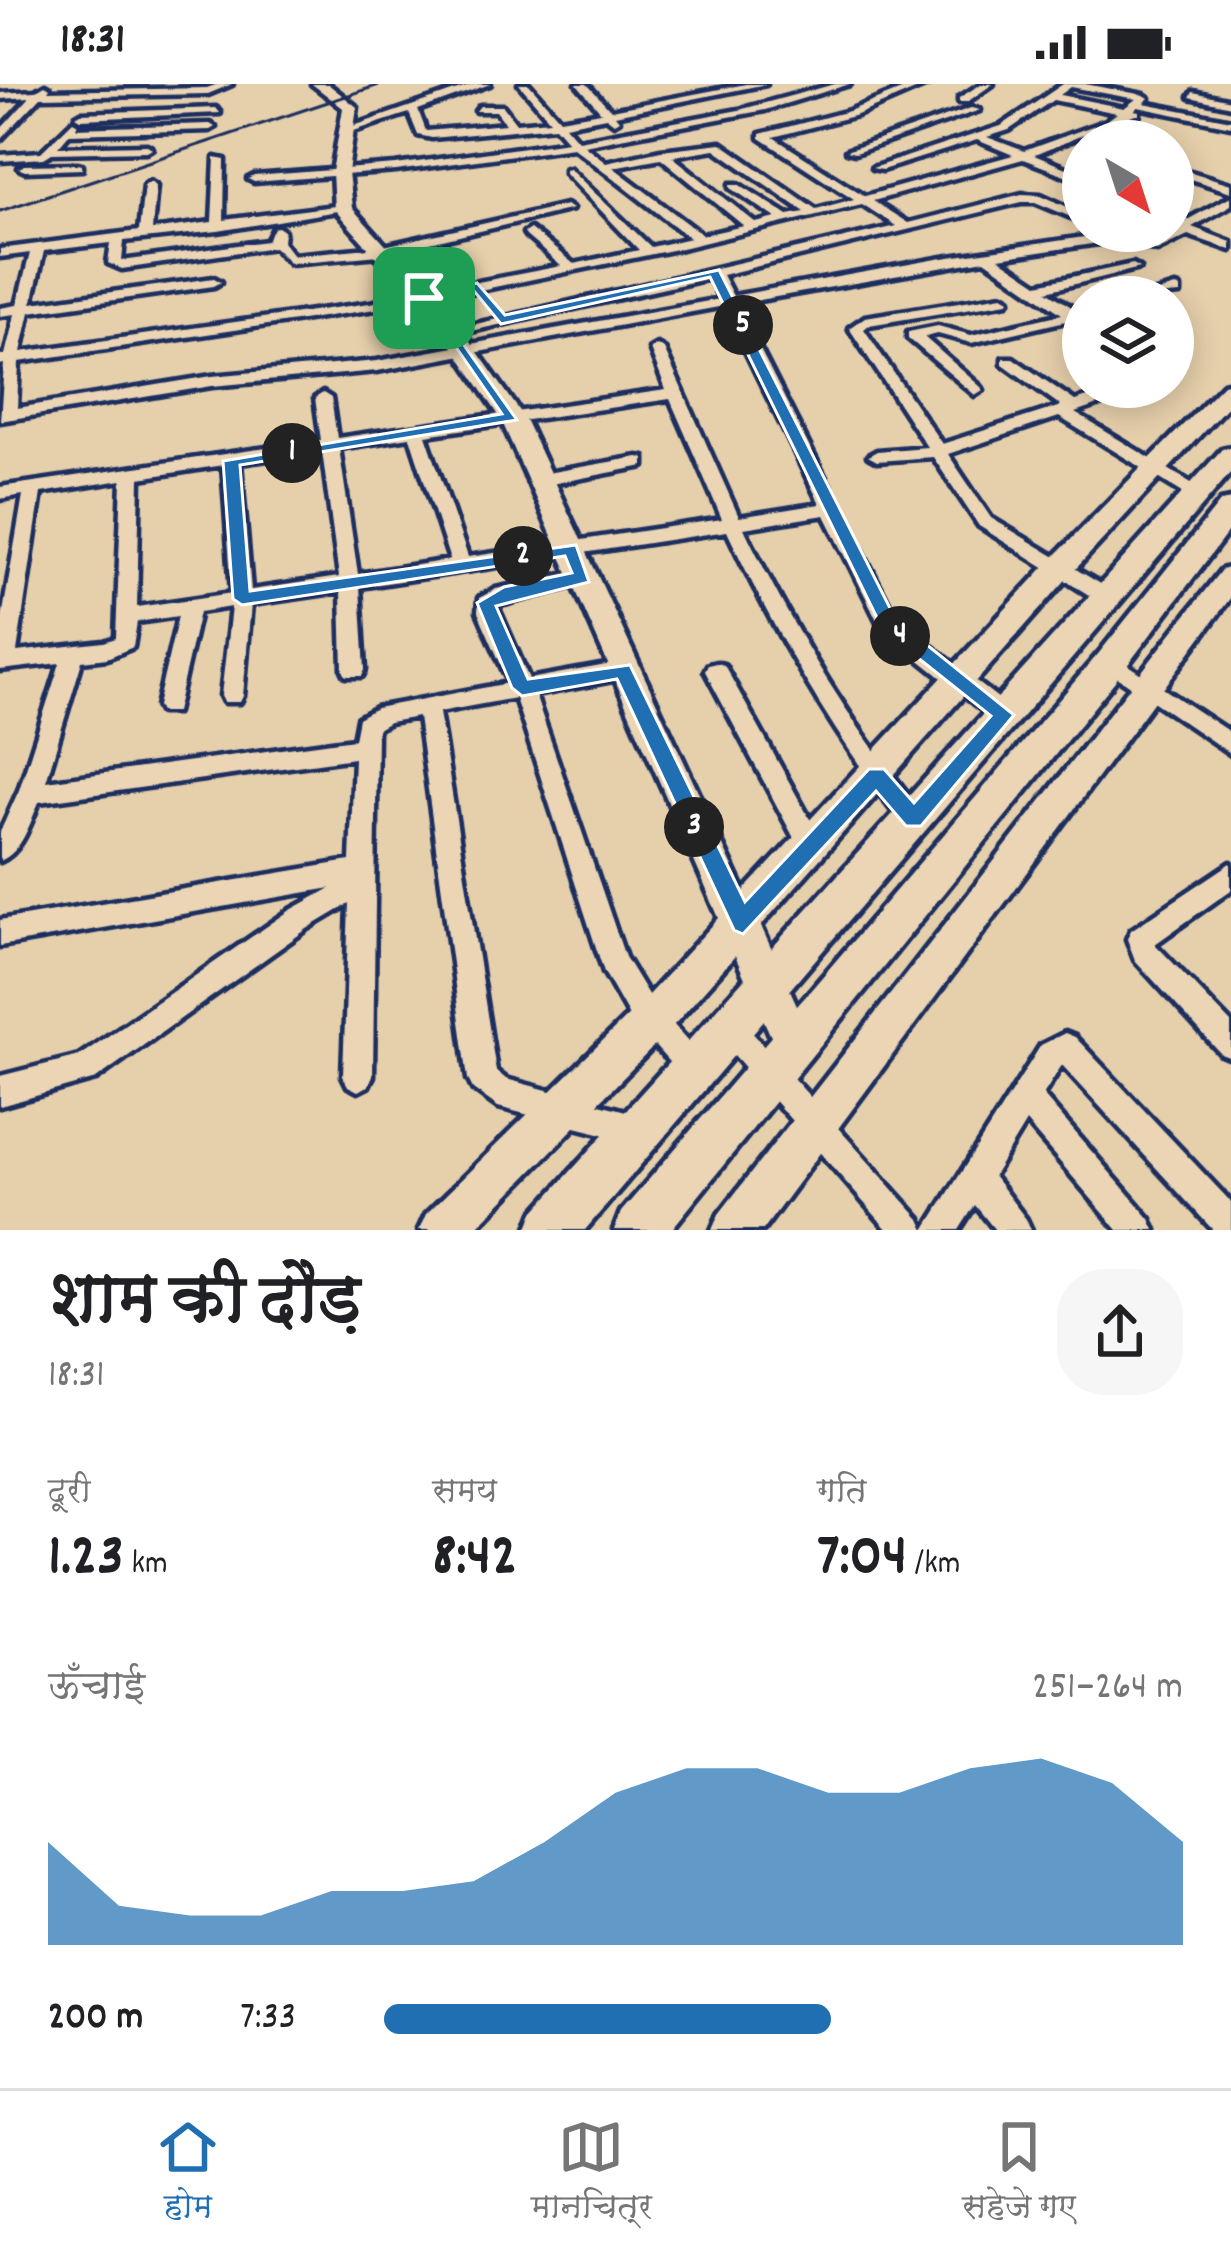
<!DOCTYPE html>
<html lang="hi">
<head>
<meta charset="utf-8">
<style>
  :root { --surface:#fff; --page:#f6f6f6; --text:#202124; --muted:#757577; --line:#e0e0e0; --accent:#1f6fb2 }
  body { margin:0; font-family:Dekko,"Playpen Sans Deva",sans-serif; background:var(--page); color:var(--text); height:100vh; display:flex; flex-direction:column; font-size:45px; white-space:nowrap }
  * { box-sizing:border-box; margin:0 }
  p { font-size:39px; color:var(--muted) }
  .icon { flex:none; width:66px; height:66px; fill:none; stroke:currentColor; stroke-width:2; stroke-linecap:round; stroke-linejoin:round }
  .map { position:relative; height:1146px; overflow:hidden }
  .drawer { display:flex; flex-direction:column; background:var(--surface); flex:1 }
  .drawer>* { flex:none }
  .needle { width:78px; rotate:141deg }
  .tools { position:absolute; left:1062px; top:36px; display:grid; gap:24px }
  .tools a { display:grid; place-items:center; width:132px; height:132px; border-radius:50%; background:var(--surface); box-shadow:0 6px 30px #0003; font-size:60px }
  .pin { position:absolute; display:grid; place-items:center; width:102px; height:102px; color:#fff; margin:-51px; border-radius:24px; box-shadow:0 6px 18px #0006 }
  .km { position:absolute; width:60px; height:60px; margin:-30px; border-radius:50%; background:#222; color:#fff; font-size:33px; line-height:60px; text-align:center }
  .round { display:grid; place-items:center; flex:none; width:126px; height:126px; border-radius:48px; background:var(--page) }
  .summary { display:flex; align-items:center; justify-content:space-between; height:204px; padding:0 48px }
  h1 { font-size:66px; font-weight:800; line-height:90px }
  .stats { display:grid; grid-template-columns:repeat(3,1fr); gap:18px; height:204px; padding:12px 48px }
  .stats div { display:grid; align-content:center }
  .stats b { font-size:60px; font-weight:800 }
  .stats small { font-size:33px; font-weight:400 }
  .stats p { font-size:33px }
  .chart { height:336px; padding:24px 48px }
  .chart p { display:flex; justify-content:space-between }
  .chart svg { width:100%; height:216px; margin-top:12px; fill:var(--accent); opacity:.7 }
  ul { padding:0 48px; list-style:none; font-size:39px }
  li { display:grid; grid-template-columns:192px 144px 1fr; align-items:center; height:90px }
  li i { height:30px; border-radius:15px; background:var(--accent) }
  .status { display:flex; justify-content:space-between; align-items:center; height:84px; padding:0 60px; background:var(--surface); direction:ltr }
  .status svg { height:33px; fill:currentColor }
  .tab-bar { display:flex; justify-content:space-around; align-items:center; height:168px; border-top:3px solid var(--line); background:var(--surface); font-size:33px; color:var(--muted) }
  .tab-bar a { display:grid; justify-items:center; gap:6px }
  .tab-bar .active { color:var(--accent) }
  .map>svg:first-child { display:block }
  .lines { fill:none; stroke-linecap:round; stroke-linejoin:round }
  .street-casing { stroke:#1b2f5e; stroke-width:9 }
  .secondary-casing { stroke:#1b2f5e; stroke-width:9 }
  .primary-casing { stroke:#1b2f5e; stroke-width:9 }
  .street { fill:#ebd5b4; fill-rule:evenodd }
  .secondary { fill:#ebd5b4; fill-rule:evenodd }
  .primary { fill:#ebd5b4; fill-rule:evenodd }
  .rail { stroke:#1b2f5e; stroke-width:3 }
  .route { fill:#1f6fb2; stroke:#fff; stroke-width:3; fill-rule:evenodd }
</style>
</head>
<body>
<div class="status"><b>18:31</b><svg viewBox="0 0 49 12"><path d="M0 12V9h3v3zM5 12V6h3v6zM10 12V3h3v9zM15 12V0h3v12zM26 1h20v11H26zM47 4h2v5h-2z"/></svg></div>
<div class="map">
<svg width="1231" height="1146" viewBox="0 0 1231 1146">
  <rect width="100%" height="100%" fill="#e6cfab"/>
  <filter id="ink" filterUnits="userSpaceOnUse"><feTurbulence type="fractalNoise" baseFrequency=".00833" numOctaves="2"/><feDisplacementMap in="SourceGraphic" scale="24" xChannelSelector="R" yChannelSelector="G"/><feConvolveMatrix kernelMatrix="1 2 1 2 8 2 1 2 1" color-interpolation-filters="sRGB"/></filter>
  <g filter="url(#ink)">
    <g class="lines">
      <defs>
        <path id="street" d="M218,0H232L208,10L41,13L0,56V46L30,13L0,15V9L35,7L45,1L50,4L48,7L207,4Z
          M475,0H490L418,26L426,47L506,40L496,27H476L480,22H503L516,39L550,36L519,0H529L560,35L601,28L577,0H587L611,26L746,0H766L615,31L619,36L614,39L606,33L565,41L578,56L739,26L835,0H850L765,26L584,61L606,78L661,66L721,59L816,125L854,115L760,54V50L849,27L916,0H929L857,31L773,53L865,112L1013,71L977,56L882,86L872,84L1001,42L1063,0H1085L1144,11L1149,14L1144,19L1231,36V42L1138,23L1134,26L1139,27V31C1126,31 1054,64 1034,71L1083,91V98L1023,75L873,117L908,139L1022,110L1041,111L1083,130V138L1035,118H1022L722,191L733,212L943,174L1118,148L1155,158L1177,146L1178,141L1231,112V121L1192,143L1231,158V166L1188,151L1157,166L1118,156L999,174L1038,200L1133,180L1140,184L1047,207L1076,226L1083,225V233L971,259L938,250L924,253L981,303L983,306L975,311L908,254V248L938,242L971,251L1062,230L985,176L737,220L897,536L1012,625L1015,631L1012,637H996L882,546L825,431L744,444C793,546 850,640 922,728L925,735L922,742L913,746L904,742C833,650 776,552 727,447L360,503L365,586L362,592H346L343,586L341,507L251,520L243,612L240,618H224L221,612L231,523L199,528L176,628H160L157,622L178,532L137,538L133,563L107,574L82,577L46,697L354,655L358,634L376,624L509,599L478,528L479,514L496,505L583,486L590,488L593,493L590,498L497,522L529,595L623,578L631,580L634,586L631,592L623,594L535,611L625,873L650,914L704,975L709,985L704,995L694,1000L684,995L630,934L604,888L515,614L439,628L496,987L506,995L652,1034L656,1045L652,1056L641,1060L498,1023L473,1005L468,995L418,633L389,638L377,645L373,992L368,1002L358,1007L348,1002L343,992L349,820L307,845L96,995L0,1022V992L79,972L289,827L331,804L0,862V836L350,777L354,674L39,718C30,739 22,768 0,777V748L19,706L60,579L0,586V546L23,411L0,415V403L321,356L315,314L323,309L331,314L337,354L666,306L650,265L657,261L664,265L739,433L820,420L724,222L377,287L212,302L0,337L4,280L0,281V271H5L15,230L0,232V224L17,221L30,169L0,173V165L139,147L144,101L150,97L156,101L152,146L212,138L215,74L225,76L224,136L343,121L349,125L218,147L124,157L122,177L267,157L274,144L278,143L284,147L283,158L293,171L380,163L566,121L572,125L380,171L290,179L274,163L122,185L108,179L111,159L44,167L32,219L214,194L221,198L214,202L30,228L21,268L370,219L561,182L526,152L524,149L530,145L574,180L639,166L565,89V85L569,84L651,163L690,154L573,63L396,87L254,98L248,95L254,92L396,81L568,57L555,42L432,54L418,51L409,29L354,47L345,45ZM1071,3L1136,15L1124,24L1060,11ZM1053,16L1117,29L1106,37L1024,67L987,53L1009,46ZM715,65L805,128L788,131L739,100H731V104L776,134L756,139L672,72ZM661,74L744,142L703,151L613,83ZM862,120L896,142L446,247L453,251L710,194L720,215L377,277L212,292L17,324L19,278L423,218L686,163ZM670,315L722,435L468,473L426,351ZM410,353L450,476L358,490L339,364ZM322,367L339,493L251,506L240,379ZM223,381L232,509L137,523L140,394ZM122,396L116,554L104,558L17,568L41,409Z
          M981,0H993L967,18H959V14Z
          M1193,8L1231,16V22L1190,13Z
          M216,24L220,29L81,35L76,32L81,29Z
          M971,24L980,26L855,69L846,67Z
          M73,37L78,40L75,44L210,40L215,43L210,46L69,50L58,63L147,61L152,64L147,67L52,69L44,74L0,77V71L41,68Z
          M78,80L82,81V85L25,87L19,84L25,81Z
          M1191,88L1231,100V108L1190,95L1173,98V92Z
          M1175,203L1180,204V210L1143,213Z
          M1003,211L1010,215L1008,218L869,241L864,245L942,360L1061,322L1003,280V274H1013L1075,317L1117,304L1123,306V312L1075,329L1203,406V414H1191L1059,333L948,370L991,434L1114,508L1117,513L1114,518H1100L979,442L933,373L877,377L868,372L877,367L927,363L849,244L865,233Z
          M638,373L644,374V382L541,402L532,396L541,390Z
          M1111,570L1231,649V670L1104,584L1100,578L1104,572Z
          M716,579L724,581L821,755L824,763L821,771L812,774L803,771L705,587L708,581Z
          M1231,779V806L1155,860L1231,939V974L1221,970L1135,876L1127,855L1131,846Z
          M730,931L740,935L920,1135L925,1146L1041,961L1065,949L1075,953L1231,1118V1146H1213L1062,981L1043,1011L1150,1135L1155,1146H1118L1026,1038L993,1092L1026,1135L1031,1146H995L975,1121L959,1146H888L720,955L716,945L720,935Z"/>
        <path id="secondary" d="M312,0H328L357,23L348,88L352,124L460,243L524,333L744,807L1050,477L1223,300L1231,298V318L1070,491L761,842L815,961L809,975L795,981L781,975L735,872L665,951L474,1146H419L426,1130L637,923L719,834L500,333L445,251L334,125L332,88L343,24Z
          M1231,483V513L763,1146H712L719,1130L1221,486Z"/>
        <path id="primary" d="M1231,363V388L585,1146H527L534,1128L1222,365Z
          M1231,415V444L1123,587L671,1146H614L621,1128L1099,569L1221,417Z"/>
      </defs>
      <use href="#street" class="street-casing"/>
      <use href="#secondary" class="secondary-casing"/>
      <use href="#primary" class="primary-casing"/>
      <use href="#street" class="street"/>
      <use href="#secondary" class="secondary"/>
      <use href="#primary" class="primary"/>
      <path class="rail" d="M0,127L382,0"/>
    </g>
  </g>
  <path class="route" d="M719,186L896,536L1014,631L921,742H906L876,707L743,850L734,846L617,595L522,612L512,604L477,519L504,503L572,489L565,472L242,521L233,515L223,377L502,330L420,211L477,199L505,231ZM710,193L883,546L991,632L914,719L884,685H869L745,818L630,581L528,595L496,522L589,498L576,461L250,507L240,381L517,336L432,216L474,207L501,240Z"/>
</svg>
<div class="tools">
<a><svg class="needle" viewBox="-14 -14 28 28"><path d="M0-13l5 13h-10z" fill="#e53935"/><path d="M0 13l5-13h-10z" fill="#757577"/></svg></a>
<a><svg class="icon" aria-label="layers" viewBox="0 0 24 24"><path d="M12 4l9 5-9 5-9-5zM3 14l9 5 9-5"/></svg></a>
</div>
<div class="pin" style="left:424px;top:214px;background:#1e9e55"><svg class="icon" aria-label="arrive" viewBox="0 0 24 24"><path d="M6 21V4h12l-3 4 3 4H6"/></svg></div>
<b class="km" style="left:292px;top:369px">1</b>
<b class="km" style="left:523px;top:472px">2</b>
<b class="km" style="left:694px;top:743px">3</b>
<b class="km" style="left:900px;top:552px">4</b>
<b class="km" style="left:743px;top:241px">5</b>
</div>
<section class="drawer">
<div class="summary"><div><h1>शाम की दौड़</h1><p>18:31</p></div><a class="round"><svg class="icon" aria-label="share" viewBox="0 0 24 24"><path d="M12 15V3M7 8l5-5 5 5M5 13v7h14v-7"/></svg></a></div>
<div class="stats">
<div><p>दूरी</p><b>1.23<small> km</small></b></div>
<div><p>समय</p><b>8:42</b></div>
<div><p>गति</p><b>7:04<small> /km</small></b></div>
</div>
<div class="chart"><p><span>ऊँचाई</span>251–264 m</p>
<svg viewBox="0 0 160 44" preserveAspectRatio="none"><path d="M0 44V23L10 36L20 38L30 38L40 33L50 33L60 31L70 23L80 13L90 8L100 8L110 13L120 13L130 8L140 6L150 11L160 23V44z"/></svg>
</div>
<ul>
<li><b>200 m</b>7:33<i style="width:56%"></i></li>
</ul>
</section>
<nav class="tab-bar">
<a class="active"><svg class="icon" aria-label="home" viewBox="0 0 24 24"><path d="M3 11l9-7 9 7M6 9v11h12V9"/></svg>होम</a>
<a><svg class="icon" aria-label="map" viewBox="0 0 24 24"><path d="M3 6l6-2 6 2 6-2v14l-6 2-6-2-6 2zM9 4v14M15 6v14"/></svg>मानचित्र</a>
<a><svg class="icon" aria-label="saved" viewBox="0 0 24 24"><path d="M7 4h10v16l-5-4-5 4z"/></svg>सहेजे गए</a>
</nav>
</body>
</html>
